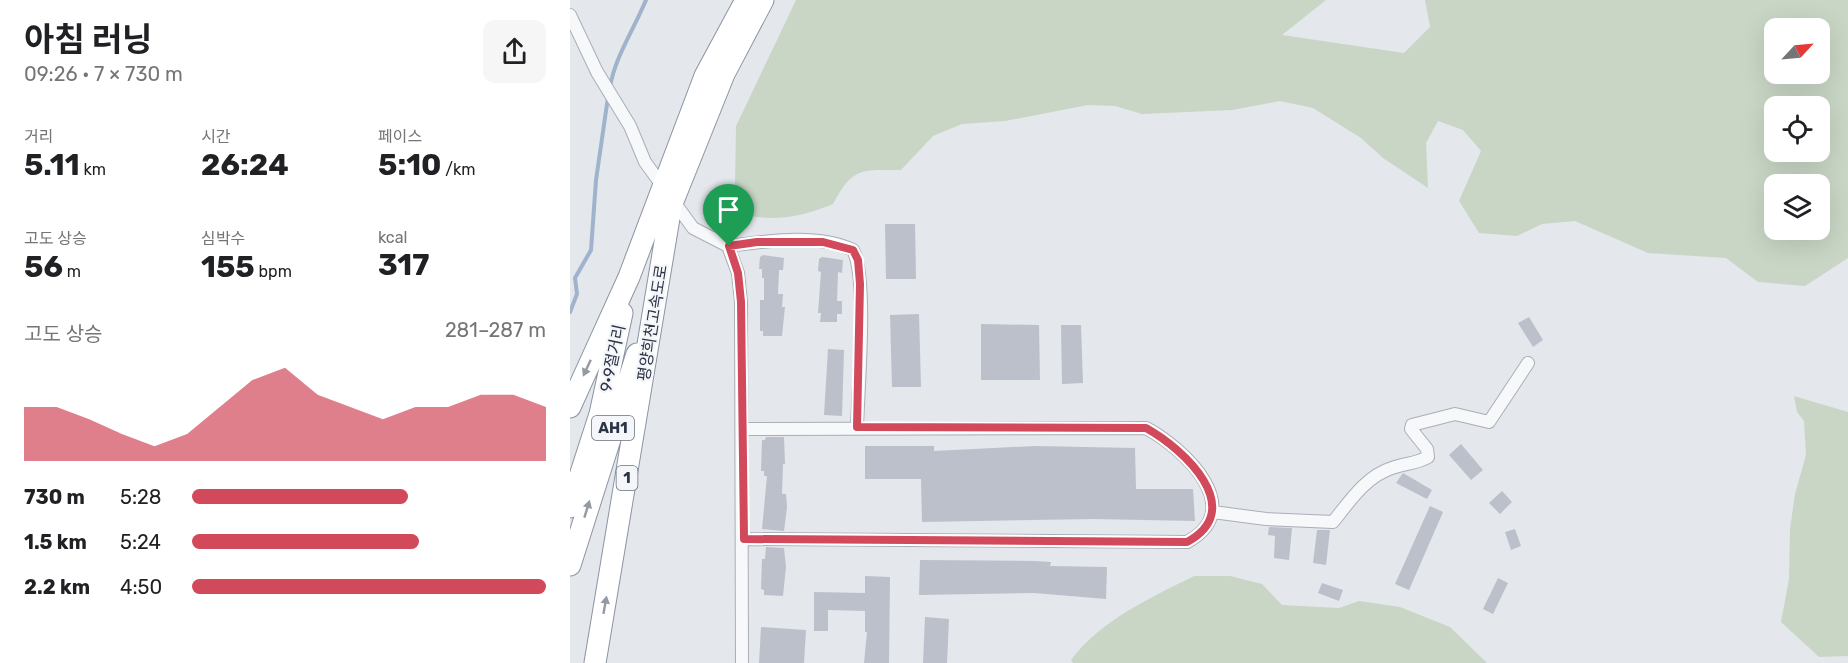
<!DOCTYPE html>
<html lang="ko">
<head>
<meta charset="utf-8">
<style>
  :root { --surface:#fff; --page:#f6f6f6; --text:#202124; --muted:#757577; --accent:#d1495b }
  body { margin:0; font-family:Rubik,"Noto Sans KR",sans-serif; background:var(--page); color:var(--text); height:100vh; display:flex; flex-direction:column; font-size:22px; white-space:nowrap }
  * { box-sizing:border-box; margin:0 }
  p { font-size:20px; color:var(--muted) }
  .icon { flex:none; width:33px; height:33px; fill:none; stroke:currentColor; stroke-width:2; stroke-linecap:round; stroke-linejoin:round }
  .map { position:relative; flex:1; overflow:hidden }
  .drawer { display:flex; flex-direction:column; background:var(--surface); width:570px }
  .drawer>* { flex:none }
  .needle { width:39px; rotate:64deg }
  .controls { position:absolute; left:1194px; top:18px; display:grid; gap:12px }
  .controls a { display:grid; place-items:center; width:66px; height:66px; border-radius:12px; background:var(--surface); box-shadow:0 6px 24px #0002; font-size:30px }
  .pin { position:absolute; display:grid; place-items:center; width:51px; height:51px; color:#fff; margin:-62px -26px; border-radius:50% 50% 50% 0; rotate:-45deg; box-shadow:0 0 6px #0007 }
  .pin .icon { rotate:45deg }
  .round { display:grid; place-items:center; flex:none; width:63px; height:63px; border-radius:12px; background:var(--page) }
  .headline { display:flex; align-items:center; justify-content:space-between; height:102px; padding:0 24px }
  h1 { font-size:33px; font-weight:700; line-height:45px }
  .figures { display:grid; grid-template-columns:repeat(3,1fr); gap:9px; height:102px; padding:6px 24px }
  .figures div { display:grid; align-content:center }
  .figures b { font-size:30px; font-weight:700 }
  .figures small { font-size:16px; font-weight:400 }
  .figures p { font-size:16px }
  .chart { height:168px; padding:12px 24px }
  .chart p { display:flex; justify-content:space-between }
  .chart svg { width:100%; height:108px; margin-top:6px; fill:var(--accent); opacity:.7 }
  ul { padding:0 24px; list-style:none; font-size:20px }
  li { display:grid; grid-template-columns:96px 72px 1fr; align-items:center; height:45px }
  li i { height:15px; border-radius:8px; background:var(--accent) }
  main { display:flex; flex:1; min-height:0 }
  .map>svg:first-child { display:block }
  .green { fill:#c9d6c5; fill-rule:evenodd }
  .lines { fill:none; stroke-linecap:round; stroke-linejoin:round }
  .stream { stroke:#9fb4cc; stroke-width:4 }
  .building { fill:#bbc0ca }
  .street-casing { stroke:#a9aeb7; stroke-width:14 }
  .highway-casing { stroke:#8b94a3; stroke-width:23 }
  .street { stroke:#f7f8fa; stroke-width:12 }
  .highway { stroke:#fff; stroke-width:21 }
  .oneway { fill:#959aa2 }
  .route-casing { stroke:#fff; stroke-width:12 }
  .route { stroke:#d1495b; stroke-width:8 }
  .labels { text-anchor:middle; stroke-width:4.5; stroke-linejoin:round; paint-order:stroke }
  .shield { fill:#f4f6f9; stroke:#676e7b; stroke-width:1.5 }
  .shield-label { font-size:15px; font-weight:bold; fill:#2b3445 }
  .street-label { font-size:16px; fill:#2b3445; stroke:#f4f6f9 }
</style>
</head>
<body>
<main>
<section class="drawer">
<div class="headline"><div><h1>아침 러닝</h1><p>09:26 · 7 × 730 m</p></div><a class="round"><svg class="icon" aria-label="share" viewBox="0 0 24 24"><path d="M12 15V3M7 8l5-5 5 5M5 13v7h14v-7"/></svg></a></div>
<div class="figures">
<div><p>거리</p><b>5.11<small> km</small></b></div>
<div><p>시간</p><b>26:24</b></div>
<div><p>페이스</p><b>5:10<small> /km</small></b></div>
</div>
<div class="figures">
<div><p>고도 상승</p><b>56<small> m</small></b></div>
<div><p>심박수</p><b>155<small> bpm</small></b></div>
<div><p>kcal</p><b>317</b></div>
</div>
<div class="chart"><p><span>고도 상승</span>281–287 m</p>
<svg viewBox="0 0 160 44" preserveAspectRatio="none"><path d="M0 44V22L10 22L20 27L30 33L40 38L50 33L60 22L70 11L80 6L90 17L100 22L110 27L120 22L130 22L140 17L150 17L160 22V44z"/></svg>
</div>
<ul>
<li><b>730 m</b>5:28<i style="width:61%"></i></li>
<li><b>1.5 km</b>5:24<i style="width:64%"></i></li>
<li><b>2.2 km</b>4:50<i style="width:100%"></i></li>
</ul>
</section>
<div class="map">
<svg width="1278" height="663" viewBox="0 0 1278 663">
  <rect width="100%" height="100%" fill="#e4e7ec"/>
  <path class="green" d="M226,0H756L712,35L834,53L860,27L855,0H1278V258L1235,286L1188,282L1156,258L1078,253L1005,221L972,224L947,236L909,233L889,201L911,151L893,130L868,121L856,143L858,188L813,158L791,138L743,108L710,101L662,110L572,114L545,106L518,105L435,121L392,124L363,136L331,170C292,170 283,166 263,204C233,216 208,222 176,215L165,184L166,126ZM1250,28V74H1204V28ZM1250,106V152H1204V106ZM1250,184V230H1204V184Z
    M1224,396L1278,412V656L1249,657L1211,622L1219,579L1220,529L1225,494L1236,455L1234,421L1227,412Z
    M624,576H660L692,584L712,605L769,608L789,601L830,607L880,627L917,663H503L501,660C531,620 580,598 624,576Z"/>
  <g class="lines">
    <path class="stream" d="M40,87C45,57 64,29 76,0
      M0,312L7,294L5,278L21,250L26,180L38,97"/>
  </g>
  <path class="building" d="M315,224H345L346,279H316Z
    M193,255L214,258L213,270H209L208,294H213L212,307H215L212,336H193V331H190V300H194V278H192V269H189L190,257Z
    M252,257L273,260L272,273L268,272L267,301H272V314H267V322H250L251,313H248L251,272L248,271L249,259Z
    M349,314L351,387H322L320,315Z
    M959,317L973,340L963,347L948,323Z
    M411,324L469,325L470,380H411Z
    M491,325H511L513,383L492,384Z
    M258,349L274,350L272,416L254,415Z
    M196,437H214L215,464H213L212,494H216L217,507L214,531L192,529L197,476H194V471H191L192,440H195Z
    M891,444L913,470L901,480L879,455Z
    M295,446H364V451L465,446L565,448L566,489H623L625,521L524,519L352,522L351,479H295Z
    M833,473L862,490L857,499L826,483Z
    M932,491L942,502L930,514L919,503Z
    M860,506L873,512L839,590L825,584Z
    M699,527L722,528L719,560L704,558L705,536L698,535Z
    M945,529L951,546L941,550L935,532Z
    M747,530H760L756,565L743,563Z
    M196,547L214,548L216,567L213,596L194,595V590L191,589L192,559H195Z
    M350,560L465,561L481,562L480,566L537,567L536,599L464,593L349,595Z
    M295,576L320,577L319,663H294L297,632H295V611L258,610V631H244V592L295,593Z
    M928,578L938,583L923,614L913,609Z
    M752,583L773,590L769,601L748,593Z
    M355,617L379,619L377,663H353Z
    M191,627L236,630L234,663H189Z"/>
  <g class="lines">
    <defs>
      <path id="street" d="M0,15L27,72L60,126L75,162L123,228L158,246L168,273L171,302L172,663
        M158,246C197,241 248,233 283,250C298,278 288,390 287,427
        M172,429L576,428C615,449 678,509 617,542L174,539
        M643,512L696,519L763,522C779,502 796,476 822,468C835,463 846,464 858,457L857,449L841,429L842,425L885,414L919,422L958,363"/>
      <path id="highway" d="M0,407L59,277L135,76L176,0
        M0,507L30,414L52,313
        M0,565L67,354
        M25,663L101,206L154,74L193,0"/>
    </defs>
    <use href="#street" class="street-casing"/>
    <use href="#highway" class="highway-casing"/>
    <use href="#street" class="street"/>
    <use href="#highway" class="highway"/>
  </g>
  <defs><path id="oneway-solid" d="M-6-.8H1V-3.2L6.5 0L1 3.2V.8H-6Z" transform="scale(1.5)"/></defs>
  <g class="oneway">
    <use href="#oneway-solid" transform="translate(17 368) rotate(115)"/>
    <use href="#oneway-solid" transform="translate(17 509) rotate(-73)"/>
    <use href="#oneway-solid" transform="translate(35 605) rotate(-80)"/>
  </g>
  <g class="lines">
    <defs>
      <path id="route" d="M187,242H253L283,250L288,260L290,284L287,427L576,428C614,449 678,509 617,542L174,539L171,302L168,273L159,246Z"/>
    </defs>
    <use href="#route" class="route-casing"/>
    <use href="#route" class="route"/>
  </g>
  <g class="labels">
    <g class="shield">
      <rect x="22" y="416" width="42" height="24" rx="4.5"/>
      <rect x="46.5" y="466" width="21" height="24" rx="4.5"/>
    </g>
    <g class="shield-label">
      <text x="43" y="433">AH1</text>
      <text x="57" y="483">1</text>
    </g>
    <g class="street-label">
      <text transform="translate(82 323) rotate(-81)" y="6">평양희천고속도로</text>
      <text transform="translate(42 358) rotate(-78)" y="6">9·9절거리</text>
    </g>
  </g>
</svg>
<div class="controls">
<a><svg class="needle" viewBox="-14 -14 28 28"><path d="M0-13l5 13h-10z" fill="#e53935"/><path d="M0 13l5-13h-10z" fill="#757577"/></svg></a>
<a><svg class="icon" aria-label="locate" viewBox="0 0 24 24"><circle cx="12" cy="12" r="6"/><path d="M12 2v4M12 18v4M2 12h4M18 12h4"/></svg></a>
<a><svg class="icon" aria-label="layers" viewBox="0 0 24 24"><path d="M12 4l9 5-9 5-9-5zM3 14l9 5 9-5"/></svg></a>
</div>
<div class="pin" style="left:159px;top:246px;background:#1e9e55"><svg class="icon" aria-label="arrive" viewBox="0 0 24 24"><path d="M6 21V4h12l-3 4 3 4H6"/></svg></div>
</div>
</main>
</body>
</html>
